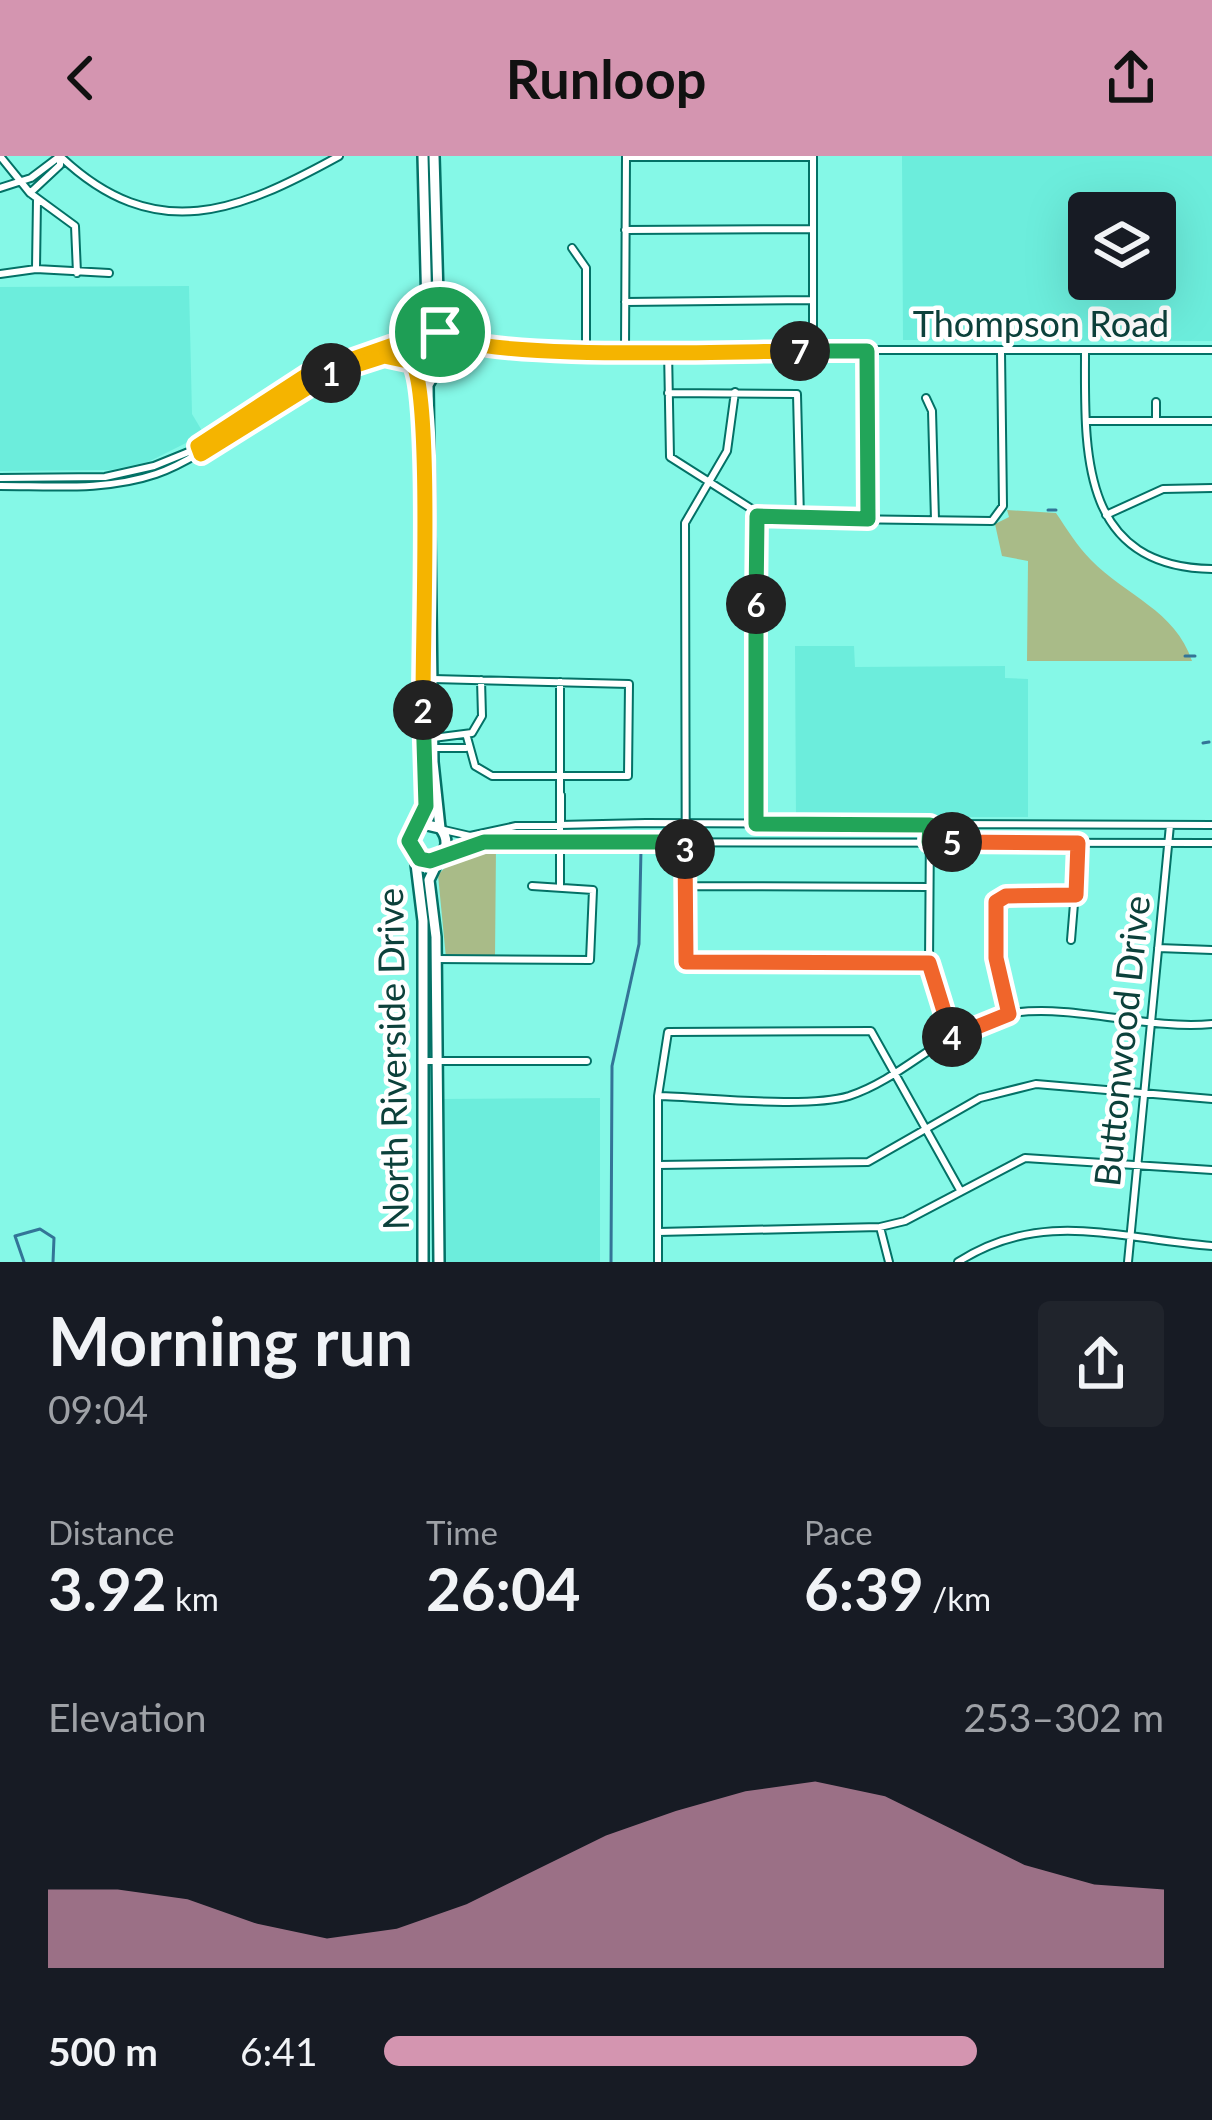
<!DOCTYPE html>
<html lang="en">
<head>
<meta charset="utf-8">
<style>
  :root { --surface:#171b24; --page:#20242c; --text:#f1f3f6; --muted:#9ea1a6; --accent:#d495b0 }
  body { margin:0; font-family:Lato,sans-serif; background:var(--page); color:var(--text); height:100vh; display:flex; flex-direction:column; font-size:45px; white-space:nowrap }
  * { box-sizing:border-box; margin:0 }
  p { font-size:39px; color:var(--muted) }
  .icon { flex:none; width:66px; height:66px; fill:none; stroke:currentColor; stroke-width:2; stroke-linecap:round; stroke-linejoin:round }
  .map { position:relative; height:1106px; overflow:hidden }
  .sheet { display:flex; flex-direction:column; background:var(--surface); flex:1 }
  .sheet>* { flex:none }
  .buttons { position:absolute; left:1068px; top:36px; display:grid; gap:24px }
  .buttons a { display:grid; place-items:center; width:108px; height:108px; border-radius:12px; background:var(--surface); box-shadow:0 12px 48px #0002; font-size:60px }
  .pin { position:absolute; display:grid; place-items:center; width:102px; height:102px; color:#fff; margin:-51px; border:6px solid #fff; border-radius:50%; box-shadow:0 3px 12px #0007 }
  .km { position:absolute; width:60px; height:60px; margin:-30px; border-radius:50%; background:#222; color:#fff; font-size:33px; line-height:60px; text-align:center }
  .round { display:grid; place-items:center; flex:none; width:126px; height:126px; border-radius:12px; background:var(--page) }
  .summary { display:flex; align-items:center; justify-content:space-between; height:204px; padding:0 48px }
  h1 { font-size:66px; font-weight:700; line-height:90px }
  .metrics { display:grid; grid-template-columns:repeat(3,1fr); gap:18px; height:204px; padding:12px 48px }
  .metrics div { display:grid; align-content:center }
  .metrics b { font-size:60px; font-weight:700 }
  .metrics small { font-size:33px; font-weight:400 }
  .metrics p { font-size:33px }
  .chart { height:336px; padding:24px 48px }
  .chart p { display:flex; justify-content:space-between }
  .chart svg { width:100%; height:216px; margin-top:12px; fill:var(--accent); opacity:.7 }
  ul { padding:0 48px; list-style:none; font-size:39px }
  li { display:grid; grid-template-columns:192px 144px 1fr; align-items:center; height:90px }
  li i { height:30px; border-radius:15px; background:var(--accent) }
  header { display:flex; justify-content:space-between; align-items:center; height:156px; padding:0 48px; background:var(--accent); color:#111; font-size:54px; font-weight:700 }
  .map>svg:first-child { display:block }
  .built { fill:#6ceddc; fill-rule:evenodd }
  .green { fill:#a9bb88 }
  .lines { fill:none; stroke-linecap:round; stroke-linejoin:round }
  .stream { stroke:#337497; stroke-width:3 }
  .minor-casing { stroke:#037166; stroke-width:10 }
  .major-casing { stroke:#037166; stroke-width:14 }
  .minor { stroke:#fff; stroke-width:6 }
  .major { stroke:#fff; stroke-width:9 }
  .split-1-casing { stroke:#fff; stroke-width:24 }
  .split-2-casing { stroke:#fff; stroke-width:24 }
  .split-3-casing { stroke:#fff; stroke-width:24 }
  .split-4-casing { stroke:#fff; stroke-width:24 }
  .split-5-casing { stroke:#fff; stroke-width:24 }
  .split-6-casing { stroke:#fff; stroke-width:24 }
  .split-7-casing { stroke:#fff; stroke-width:24 }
  .split-8-casing { stroke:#fff; stroke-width:24 }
  .split-1 { stroke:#f5b400; stroke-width:15 }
  .split-2 { stroke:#f5b400; stroke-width:15 }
  .split-3 { stroke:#22a559; stroke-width:15 }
  .split-4 { stroke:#f0652b; stroke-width:15 }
  .split-5 { stroke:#f0652b; stroke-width:15 }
  .split-6 { stroke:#22a559; stroke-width:15 }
  .split-7 { stroke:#22a559; stroke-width:15 }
  .split-8 { stroke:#f5b400; stroke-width:15 }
  .labels { text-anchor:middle; stroke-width:9; stroke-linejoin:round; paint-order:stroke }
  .street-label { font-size:36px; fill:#0c413b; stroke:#fff }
</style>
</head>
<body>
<header><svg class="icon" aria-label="back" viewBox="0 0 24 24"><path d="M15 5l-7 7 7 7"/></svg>Runloop<svg class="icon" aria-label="share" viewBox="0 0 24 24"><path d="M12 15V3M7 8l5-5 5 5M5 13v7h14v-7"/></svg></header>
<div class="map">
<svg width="1212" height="1106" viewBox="0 0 1212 1106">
  <rect width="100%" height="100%" fill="#85f8e7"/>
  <path class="built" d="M902,0H1212V185L903,184ZM1089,57H1155V123H1089Z
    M189,130L192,258L204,278L148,306L111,314L0,315V131Z
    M854,490L855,511L1005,510V522L1028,523V661H796L795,490Z
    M600,942V1106H443L442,943Z"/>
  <path class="green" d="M1007,354L1056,357C1067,373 1077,390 1091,404C1126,440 1175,454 1192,505H1027L1028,405L1002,400L995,368L1009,361Z
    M480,691H496L495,802H446L438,719L450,706Z"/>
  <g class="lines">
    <path class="stream" d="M1048,354H1056
      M1185,500H1195
      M1203,587L1209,586
      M24,1106L15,1080L40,1073L54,1082L53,1106
      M611,1106L612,910L639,788L641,693"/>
    <defs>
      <path id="minor" d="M0,0L30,37L75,70L77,117
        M60,0C156,91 239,55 339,0
        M626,1H813
        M0,32L31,22L60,0
        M30,37L60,9V0
        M625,74L813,73
        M572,92L586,112V194
        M36,112L37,44
        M0,118L36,113L109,117
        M625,146L812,144
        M446,182L506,193
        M625,194L626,0
        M668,194L670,301L766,362L992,365L1003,350L1001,196
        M813,195V0
        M867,195L868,363
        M1085,195C1085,293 1078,411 1212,413
        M445,207L465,198L510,194H1212
        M735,236L727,295L685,367L686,806L929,807
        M668,237L797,238L800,363
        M926,242L932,255L935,364
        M1156,246V265
        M1086,265H1212
        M0,322L105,321L154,310L191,295L307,219L411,183
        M0,330C52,330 106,335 156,318C233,292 328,181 412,205
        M1106,359L1163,333L1212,332
        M433,523L629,528L628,620H560V730
        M467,581L475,610L492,620H560V526
        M433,582L472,577L482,560L481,524
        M433,592H466
        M561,639V667
        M756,668L757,360
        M930,669L929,807L952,882
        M444,674L470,680L516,670L646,667L1212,669
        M443,697L484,686L1212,687
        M685,730L929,731
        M1071,784L1079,687
        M1158,792L1212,794
        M436,803L590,804L593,734L532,730
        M1009,857L996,802V746L1006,739H1076
        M422,905H587
        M658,940C706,941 806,953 849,940C907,921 950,866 1011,857C1078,848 1145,874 1212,868
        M658,1009L868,1006L980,942L1036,928L1212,943
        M880,1071L889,1106
        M658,1076L880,1071L905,1065L1025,1002L1212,1014
        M658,1106V940L668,876L871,875L960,1034
        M958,1106C1042,1052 1119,1083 1212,1090
        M1128,1106L1170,669"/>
      <path id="major" d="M434,0L439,175
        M408 193a21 21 0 1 1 42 0a21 21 0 1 1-42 0Z
        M420,174L427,154L423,0
        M438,212L428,229L433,606L440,672
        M413,674L423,668L440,672C449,683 448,695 436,703H420L409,685C413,669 426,659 427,642L423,271L416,209
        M415,700L423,765V1106
        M439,1106L436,781L429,724L440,701"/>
    </defs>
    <use href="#minor" class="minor-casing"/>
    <use href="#major" class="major-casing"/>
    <use href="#minor" class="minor"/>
    <use href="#major" class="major"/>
  </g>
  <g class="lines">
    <defs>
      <path id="split-1" d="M331,217L201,298L198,290L307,219L410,183L420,174L440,176"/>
      <path id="split-2" d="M331,217L384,200L412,206C433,238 422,497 423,554"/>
      <path id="split-3" d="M423,554L426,650L409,685L420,703L430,705L484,686H685V693"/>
      <path id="split-4" d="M685,693L686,806L929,807L952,881"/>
      <path id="split-5" d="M952,686L1078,687L1076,739L1006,740L996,746V802L1009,858L952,881"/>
      <path id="split-6" d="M756,448V668L930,669L929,686H952"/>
      <path id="split-7" d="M756,448L757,360L868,363L867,195H800"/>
      <path id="split-8" d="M440,176C471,206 741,195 800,195"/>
    </defs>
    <use href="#split-1" class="split-1-casing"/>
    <use href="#split-2" class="split-2-casing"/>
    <use href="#split-3" class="split-3-casing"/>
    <use href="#split-4" class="split-4-casing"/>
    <use href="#split-5" class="split-5-casing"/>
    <use href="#split-6" class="split-6-casing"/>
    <use href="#split-7" class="split-7-casing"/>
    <use href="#split-8" class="split-8-casing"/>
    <use href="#split-1" class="split-1"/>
    <use href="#split-2" class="split-2"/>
    <use href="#split-3" class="split-3"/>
    <use href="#split-4" class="split-4"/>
    <use href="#split-5" class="split-5"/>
    <use href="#split-6" class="split-6"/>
    <use href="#split-7" class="split-7"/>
    <use href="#split-8" class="split-8"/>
  </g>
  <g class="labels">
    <g class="street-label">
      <text x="1041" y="181">Thompson Road</text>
      <text transform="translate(1122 885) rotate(-84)" y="13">Buttonwood Drive</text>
      <text transform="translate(393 903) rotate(-91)" y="13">North Riverside Drive</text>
    </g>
  </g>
</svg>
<div class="buttons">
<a><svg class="icon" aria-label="layers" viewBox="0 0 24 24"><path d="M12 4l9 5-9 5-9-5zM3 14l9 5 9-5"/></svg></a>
</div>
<div class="pin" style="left:440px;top:176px;background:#1e9e55"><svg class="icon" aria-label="arrive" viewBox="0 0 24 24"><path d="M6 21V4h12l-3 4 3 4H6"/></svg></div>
<b class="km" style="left:331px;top:217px">1</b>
<b class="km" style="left:423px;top:554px">2</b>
<b class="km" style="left:685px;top:693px">3</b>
<b class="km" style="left:952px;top:881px">4</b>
<b class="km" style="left:952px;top:686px">5</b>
<b class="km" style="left:756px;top:448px">6</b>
<b class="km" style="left:800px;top:195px">7</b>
</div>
<section class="sheet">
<div class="summary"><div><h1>Morning run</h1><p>09:04</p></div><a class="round"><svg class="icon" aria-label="share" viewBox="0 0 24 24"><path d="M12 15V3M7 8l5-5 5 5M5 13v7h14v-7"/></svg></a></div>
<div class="metrics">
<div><p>Distance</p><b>3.92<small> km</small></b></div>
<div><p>Time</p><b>26:04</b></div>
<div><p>Pace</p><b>6:39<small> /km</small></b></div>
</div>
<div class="chart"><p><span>Elevation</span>253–302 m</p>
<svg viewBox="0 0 160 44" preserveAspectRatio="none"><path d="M0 44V28L10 28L20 30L30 35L40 38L50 36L60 31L70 24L80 17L90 12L100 8L110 6L120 9L130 16L140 23L150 27L160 28V44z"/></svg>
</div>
<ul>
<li><b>500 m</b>6:41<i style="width:76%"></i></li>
</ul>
</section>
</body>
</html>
